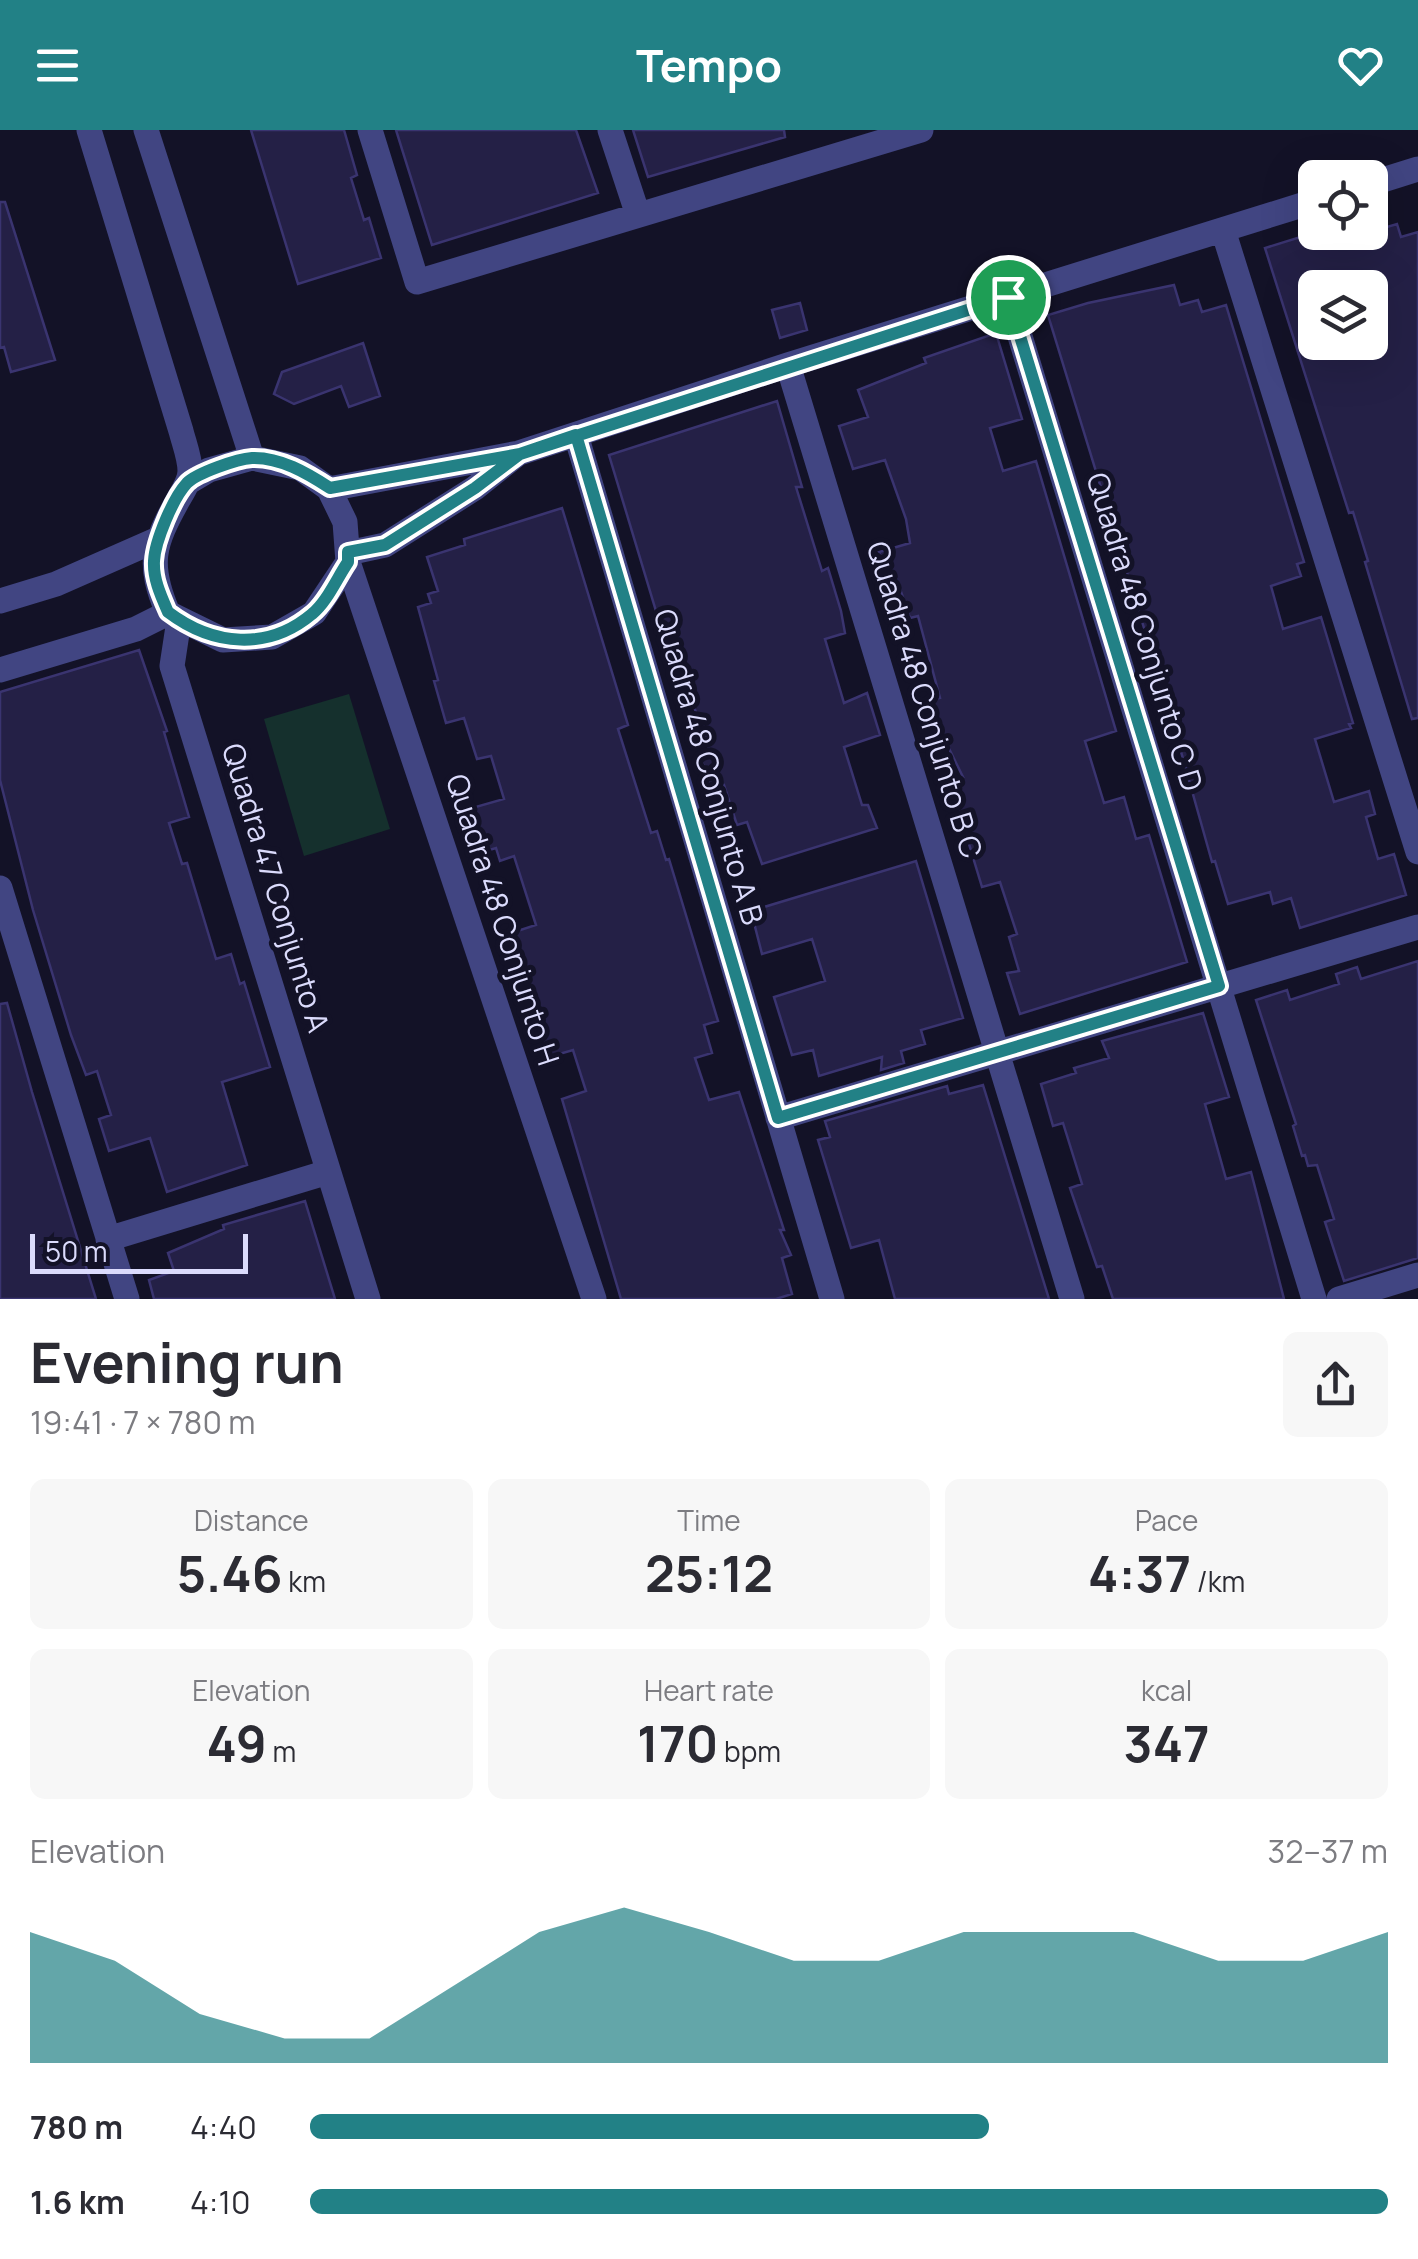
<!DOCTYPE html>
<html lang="en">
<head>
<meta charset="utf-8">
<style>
  :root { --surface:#fff; --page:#f7f7f7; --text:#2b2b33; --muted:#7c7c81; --accent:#228186 }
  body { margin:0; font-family:Manrope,sans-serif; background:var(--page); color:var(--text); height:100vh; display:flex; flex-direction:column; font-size:38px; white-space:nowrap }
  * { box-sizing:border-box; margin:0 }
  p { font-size:32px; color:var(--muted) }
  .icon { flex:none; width:55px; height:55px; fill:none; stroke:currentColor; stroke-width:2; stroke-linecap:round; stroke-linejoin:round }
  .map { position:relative; height:1169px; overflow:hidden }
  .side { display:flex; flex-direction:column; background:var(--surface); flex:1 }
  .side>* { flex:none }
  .controls { position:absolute; left:1298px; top:30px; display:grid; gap:20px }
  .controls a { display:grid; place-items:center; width:90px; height:90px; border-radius:15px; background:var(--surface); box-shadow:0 10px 40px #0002; font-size:50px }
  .scale { position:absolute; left:30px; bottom:25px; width:218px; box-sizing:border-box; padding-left:10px; border:5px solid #dbdbfc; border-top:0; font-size:28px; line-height:35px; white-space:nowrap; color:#dbdbfc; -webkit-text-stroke:8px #131227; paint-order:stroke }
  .pin { position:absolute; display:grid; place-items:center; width:85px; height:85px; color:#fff; margin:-42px; border:5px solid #fff; border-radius:50%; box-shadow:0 2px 10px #0007 }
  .round { display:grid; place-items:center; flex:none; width:105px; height:105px; border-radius:15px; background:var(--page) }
  .overview { display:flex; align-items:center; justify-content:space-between; height:170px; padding:0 30px }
  h1 { font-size:55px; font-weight:700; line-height:75px }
  .stats { display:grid; grid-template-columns:repeat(3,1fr); gap:15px; height:170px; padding:10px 30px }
  .stats div { display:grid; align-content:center; border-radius:15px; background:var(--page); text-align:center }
  .stats b { font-size:50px; font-weight:700 }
  .stats small { font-size:28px; font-weight:400 }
  .stats p { font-size:28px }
  .chart { height:280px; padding:20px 30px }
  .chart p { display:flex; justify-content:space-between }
  .chart svg { width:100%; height:180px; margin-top:10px; fill:var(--accent); opacity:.7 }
  ul { padding:0 30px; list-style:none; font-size:32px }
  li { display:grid; grid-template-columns:160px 120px 1fr; align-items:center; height:75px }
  li i { height:25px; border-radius:12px; background:var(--accent) }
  header { display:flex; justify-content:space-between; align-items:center; height:130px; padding:0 30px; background:var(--accent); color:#fff; font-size:45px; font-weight:700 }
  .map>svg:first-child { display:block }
  .green { fill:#15302d }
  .building { fill:#242046; stroke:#3a3470; stroke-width:2.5; fill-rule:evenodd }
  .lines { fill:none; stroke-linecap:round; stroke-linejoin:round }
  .minor { stroke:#414582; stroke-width:25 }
  .route-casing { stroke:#fff; stroke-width:20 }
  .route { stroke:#228186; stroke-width:12 }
  .labels { text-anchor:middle; stroke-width:10; stroke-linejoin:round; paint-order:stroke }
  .street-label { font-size:30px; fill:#dbdbfc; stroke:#131227 }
</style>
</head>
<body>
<header><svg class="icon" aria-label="menu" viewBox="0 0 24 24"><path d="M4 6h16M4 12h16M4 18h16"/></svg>Tempo<svg class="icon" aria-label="heart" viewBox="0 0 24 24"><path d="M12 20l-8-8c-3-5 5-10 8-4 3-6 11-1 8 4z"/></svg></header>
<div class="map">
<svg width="1418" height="1169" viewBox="0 0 1418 1169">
  <rect width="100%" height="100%" fill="#131227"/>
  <path class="green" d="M349,564L390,699L304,726L264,589Z"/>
  <path class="building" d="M251,0H344L357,45L351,48L364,90L369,88L381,128L298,154Z
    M396,0H576L598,63L432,115Z
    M633,0H784L785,7L648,47Z
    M0,72H5L55,230L11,242L4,217L0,218Z
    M1397,94L1401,107L1418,102V588L1412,589L1365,432L1368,431L1353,382L1349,383L1265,118L1310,104L1313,111L1340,102H1370ZM1315,158H1370V212H1315Z
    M1174,155L1180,175L1198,170L1202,182L1226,175L1304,432L1297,434L1301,446L1271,456L1283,499L1321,487L1353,593L1349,594L1351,598L1315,609L1334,672L1369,661L1375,684L1366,687L1378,729L1394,724L1406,765L1300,798L1291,768L1273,774L1270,762L1228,774L1215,731L1212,732L1171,586L1048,185L1088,173Z
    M800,173L807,200L780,208L772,180Z
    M996,203L1022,289L990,298L1003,341L1036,331L1116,601L1085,611L1104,673L1124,667L1136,709L1149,705L1187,832L1020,884L1007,843L1019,841L1009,807L1017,804L1000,752L982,757L950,651L963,647L926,572L940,568L918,486L910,488L897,450L889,452L879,422L910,413L906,389L885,330L853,339L839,296L868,287L858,260L926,233L924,228Z
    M363,213L380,266L349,277L341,256L294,274L274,264L282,242Z
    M777,271L802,357H796L822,441L828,438L841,481L845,503L825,509L844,573L867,563L880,605L844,617L862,675H868L877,698L762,734L747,692L737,695L724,655L711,659L700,625L710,622L692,571L684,574L609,325Z
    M562,378L628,595L618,599L651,703L657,701L666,730L669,729L718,891L704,895L712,923L695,928L709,970L739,962L784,1100H780L791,1125L782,1128L792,1164L776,1169H621L562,969L586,961L573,920L549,927L511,803L536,795L514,726L500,731L496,718L486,721L472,678L504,669L491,626L477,629L464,588L446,593L434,551L438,550L418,477L431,473L428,464L438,461L427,427L465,415L464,409Z
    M139,520L167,601L164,602L189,687L169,693L182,734L187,733L216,829L231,824L240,854L244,852L270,937L222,952L247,1035L167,1062L150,1008L109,1021L99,989L111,985L97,941L86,945L71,905L33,780L0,650V562Z
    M916,731L963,888L921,900L925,914L901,921L904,933L881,940L882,927L819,946L813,920L792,925L774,867L825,851L812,809L762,824L751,781Z
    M1418,831V1128L1344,1151L1325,1092L1334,1089L1317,1035L1308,1036L1305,1025L1302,1026L1293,996L1296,994L1256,870L1287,860L1290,870L1339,854L1336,844L1357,837L1361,849Z
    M7,873L32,962L96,1169H0V874Z
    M1203,883L1229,967L1205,974L1226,1049L1251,1042L1284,1169H1113L1102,1136L1097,1137L1070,1058L1082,1054L1063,993L1053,996L1041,954L1076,943L1074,938L1109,928L1102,911Z
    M983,955L1049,1169H895L879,1110L851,1118L818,1010L830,1007L825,991L947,956L949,964Z
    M305,1071L335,1169H154L149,1150L174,1141L168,1123L224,1099L223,1095Z"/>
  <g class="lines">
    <path class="minor" d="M89,0L181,301C184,313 190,328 190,341C190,351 183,361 178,370C153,415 147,434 168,483L223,510L272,507L314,483L348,432L345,392L329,359L300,338L252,328L209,340L187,353
      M146,0L252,328
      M370,0L417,152L921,0
      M610,0L638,85
      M1370,54L1418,39
      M1223,100L1418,722
      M1008,167L1314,1169
      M788,235L1072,1169
      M576,305L832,1169
      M329,359L519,323L788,235L1315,71
      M348,423L385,415L475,358L515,326
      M348,432L594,1169
      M0,471L56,454L156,410
      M179,490L172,536L368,1169
      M0,540L136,499L168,483
      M0,758L127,1169
      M778,988L1418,797
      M108,1109L328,1042
      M1339,1169L1418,1145"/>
  </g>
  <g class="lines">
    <defs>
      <path id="route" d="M1008,167L520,324L475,358L385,415L348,422V432C337,448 327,472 312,484C268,521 213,516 168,482C161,466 153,449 154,431C155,411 173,368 187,353C197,343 237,329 252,328C280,327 307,343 330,358L520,324L576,305L778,988L1219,856L1008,167"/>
    </defs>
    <use href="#route" class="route-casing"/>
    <use href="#route" class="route"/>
  </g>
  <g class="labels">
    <g class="street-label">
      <text transform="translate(1144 502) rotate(73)" y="10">Quadra 48 Conjunto C D</text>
      <text transform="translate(924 570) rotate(73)" y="10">Quadra 48 Conjunto B C</text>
      <text transform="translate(708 637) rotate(74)" y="10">Quadra 48 Conjunto A B</text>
      <text transform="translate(275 758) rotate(73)" y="10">Quadra 47 Conjunto A</text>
      <text transform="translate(502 790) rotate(72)" y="10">Quadra 48 Conjunto H</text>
    </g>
  </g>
</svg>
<div class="controls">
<a><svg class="icon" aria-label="locate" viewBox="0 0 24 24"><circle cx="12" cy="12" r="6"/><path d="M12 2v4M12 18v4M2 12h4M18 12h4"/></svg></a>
<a><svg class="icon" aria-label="layers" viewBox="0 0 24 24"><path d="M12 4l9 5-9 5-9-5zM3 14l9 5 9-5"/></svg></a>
</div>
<div class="scale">50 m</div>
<div class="pin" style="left:1008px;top:167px;background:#1e9e55"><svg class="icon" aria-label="arrive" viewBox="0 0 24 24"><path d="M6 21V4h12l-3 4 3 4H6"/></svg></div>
</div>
<section class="side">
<div class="overview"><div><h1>Evening run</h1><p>19:41 · 7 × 780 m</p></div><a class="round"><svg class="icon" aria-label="share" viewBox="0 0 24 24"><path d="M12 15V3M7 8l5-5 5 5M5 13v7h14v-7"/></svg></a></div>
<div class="stats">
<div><p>Distance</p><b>5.46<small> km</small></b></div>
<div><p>Time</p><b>25:12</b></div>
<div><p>Pace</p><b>4:37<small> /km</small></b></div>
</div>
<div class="stats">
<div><p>Elevation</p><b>49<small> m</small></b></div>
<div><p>Heart rate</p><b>170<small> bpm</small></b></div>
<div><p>kcal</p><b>347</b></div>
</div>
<div class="chart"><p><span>Elevation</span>32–37 m</p>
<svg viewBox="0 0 160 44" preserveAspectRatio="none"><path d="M0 44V12L10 19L20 32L30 38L40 38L50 25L60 12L70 6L80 12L90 19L100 19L110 12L120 12L130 12L140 19L150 19L160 12V44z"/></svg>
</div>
<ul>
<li><b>780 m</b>4:40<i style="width:63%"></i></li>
<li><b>1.6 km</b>4:10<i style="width:100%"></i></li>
</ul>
</section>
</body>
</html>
